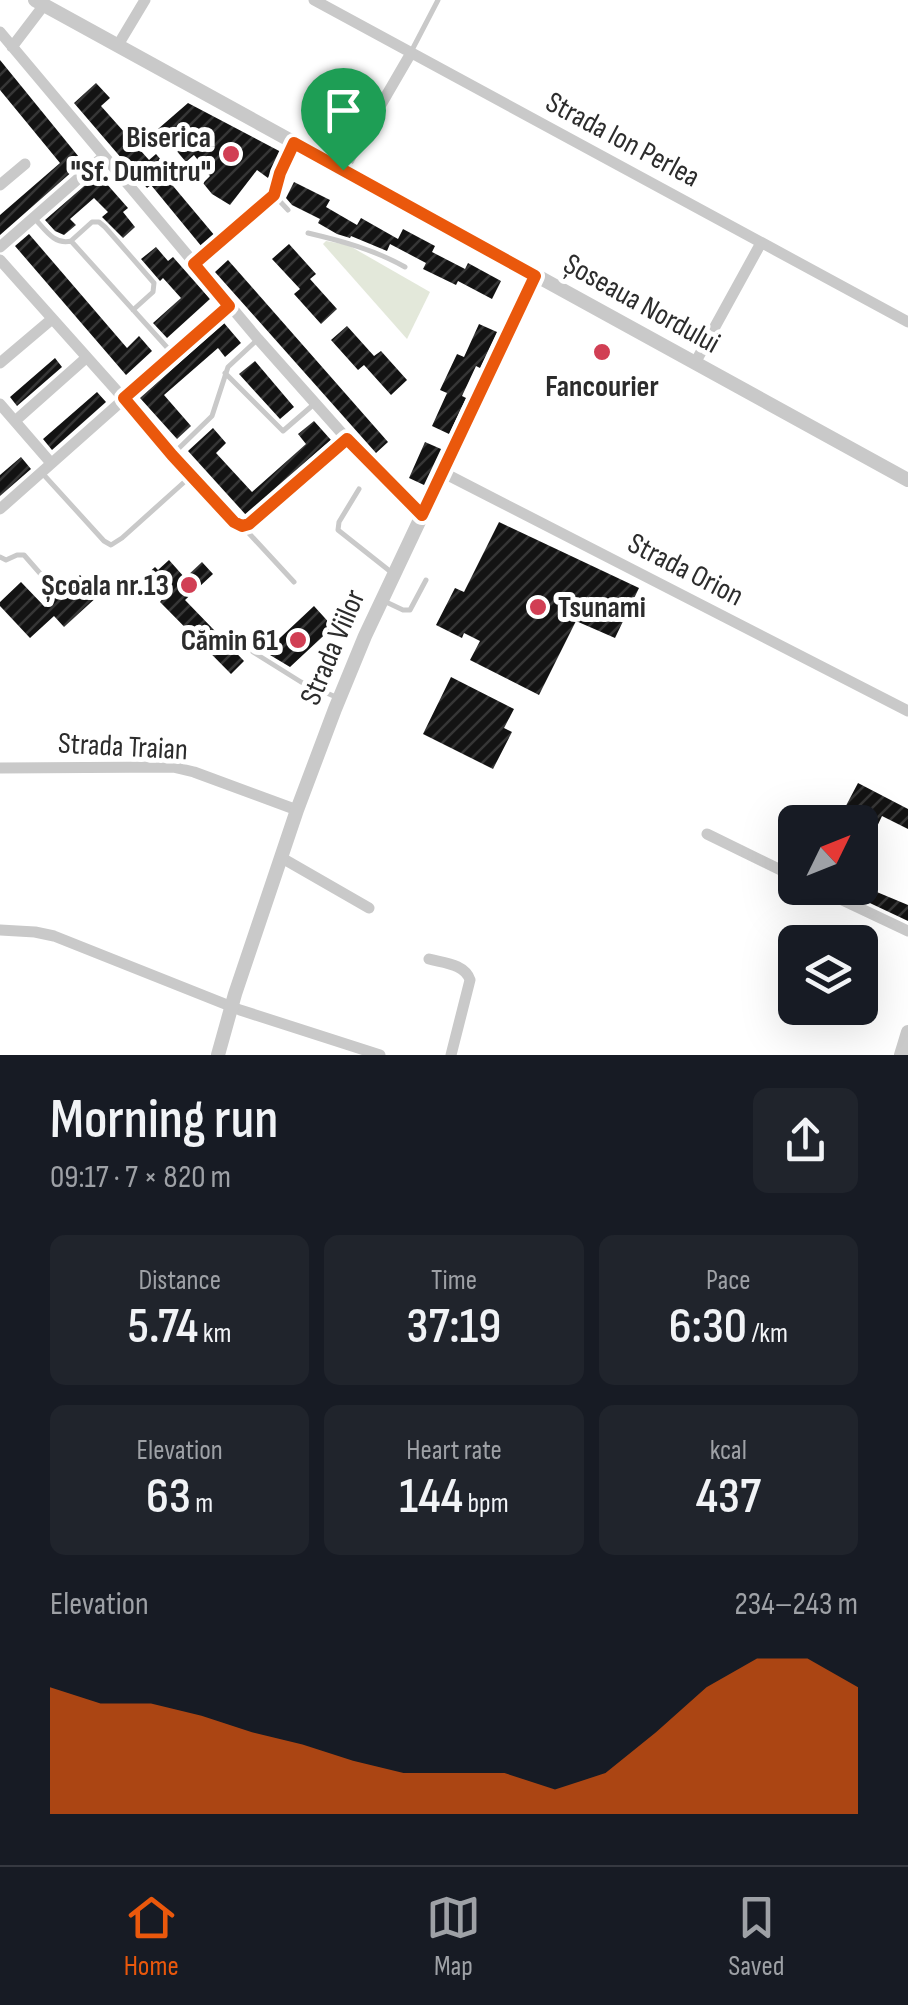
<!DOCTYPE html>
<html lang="en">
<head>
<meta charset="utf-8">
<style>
  :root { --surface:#171b24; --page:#20242c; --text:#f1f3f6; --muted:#9ea1a6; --line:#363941; --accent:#ea580c }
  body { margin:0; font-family:"Sofia Sans Condensed",sans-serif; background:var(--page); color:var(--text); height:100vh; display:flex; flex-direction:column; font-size:38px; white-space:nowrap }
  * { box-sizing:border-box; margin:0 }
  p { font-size:32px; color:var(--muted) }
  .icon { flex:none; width:55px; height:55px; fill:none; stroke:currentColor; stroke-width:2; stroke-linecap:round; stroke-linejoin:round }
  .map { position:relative; height:1055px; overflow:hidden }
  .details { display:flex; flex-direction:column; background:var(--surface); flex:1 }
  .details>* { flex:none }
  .needle { width:65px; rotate:47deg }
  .buttons { position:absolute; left:778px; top:805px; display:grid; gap:20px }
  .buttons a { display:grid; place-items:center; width:100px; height:100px; border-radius:15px; background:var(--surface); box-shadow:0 10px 40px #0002; font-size:50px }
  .pin { position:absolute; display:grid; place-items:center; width:85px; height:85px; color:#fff; margin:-102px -42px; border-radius:50% 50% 50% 0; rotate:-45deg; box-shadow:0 0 10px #0007 }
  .pin .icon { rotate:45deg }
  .round { display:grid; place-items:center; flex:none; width:105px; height:105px; border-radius:15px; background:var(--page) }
  .head { display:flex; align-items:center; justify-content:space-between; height:170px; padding:0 50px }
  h1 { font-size:55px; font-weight:600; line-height:75px }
  .stats { display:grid; grid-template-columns:repeat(3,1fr); gap:15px; height:170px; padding:10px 50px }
  .stats div { display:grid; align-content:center; border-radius:15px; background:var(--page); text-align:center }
  .stats b { font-size:50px; font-weight:600 }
  .stats small { font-size:28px; font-weight:400 }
  .stats p { font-size:28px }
  .chart { height:280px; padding:20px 50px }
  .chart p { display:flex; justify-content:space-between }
  .chart svg { width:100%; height:180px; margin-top:10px; fill:var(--accent); opacity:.7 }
  .dock { display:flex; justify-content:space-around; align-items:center; height:140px; border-top:2px solid var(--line); background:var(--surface); font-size:28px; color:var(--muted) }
  .dock a { display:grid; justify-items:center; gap:5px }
  .dock .selected { color:var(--accent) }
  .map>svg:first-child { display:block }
  .park { fill:#e3e8da }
  .building { fill:url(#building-hatch) }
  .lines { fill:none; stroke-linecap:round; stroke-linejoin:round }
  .service { stroke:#c9c9c9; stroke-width:5 }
  .minor { stroke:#c9c9c9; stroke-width:11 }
  .tertiary { stroke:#c9c9c9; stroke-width:14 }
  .route-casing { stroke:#fff; stroke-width:20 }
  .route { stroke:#ea580c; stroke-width:12 }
  .poi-dot { fill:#d13f54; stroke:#fff; stroke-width:4 }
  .labels { text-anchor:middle; stroke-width:10; stroke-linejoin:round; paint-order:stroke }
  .poi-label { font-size:30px; font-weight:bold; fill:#2c2c2c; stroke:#fff; text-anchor:end }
  .street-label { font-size:30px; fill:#2c2c2c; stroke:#fff }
</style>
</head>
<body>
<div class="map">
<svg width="908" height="1055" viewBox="0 0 908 1055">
  <defs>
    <pattern id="building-hatch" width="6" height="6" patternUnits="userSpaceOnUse" patternTransform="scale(2.5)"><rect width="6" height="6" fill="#131313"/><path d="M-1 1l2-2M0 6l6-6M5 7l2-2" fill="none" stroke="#363636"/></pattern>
  </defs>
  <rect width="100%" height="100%" fill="#fff"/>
  <path class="park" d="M326,241L348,245L430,292L407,339L323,244Z"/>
  <path class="building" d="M0,60L83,162L0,235V215L60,163L0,90Z
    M96,83L110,98L101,106L149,160L156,154L169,169L163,174L215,236L202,247L151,185L147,188L74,103Z
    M188,103L283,153L268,178L257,170L230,205L212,194L203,183L210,176L194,155L186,162L158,129Z
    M98,174L128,208L123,212L135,227L123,238L102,217L108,212L94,198L70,219L76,225L64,235L55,231L45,220Z
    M294,182L330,200L326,207L357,225L361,218L398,239L403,229L435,246L432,252L465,269L468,263L501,281L492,299L458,281L456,285L423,269L426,263L390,244L387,251L351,236L350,238L337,234L318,223L320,219L292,205L286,198Z
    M29,234L127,348L139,336L152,351L126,375L15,246Z
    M289,244L316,274L310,279L337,309L321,324L294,294L300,289L272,259Z
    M156,247L168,261L173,257L210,299L167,338L153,323L181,298L163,278L160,281L141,259Z
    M228,260L388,442L376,453L215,272Z
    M224,323L241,343L225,357L218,348L164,395L191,426L177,439L140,398Z
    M479,324L497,332L480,368L476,366L462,396L466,398L449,434L432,426L447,393L440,390L457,354L464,357Z
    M347,326L374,356L381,351L407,380L391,395L364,365L358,370L331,340Z
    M55,358L62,367L17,406L10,397Z
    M255,361L294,407L280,419L239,374Z
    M97,392L106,402L52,450L43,439Z
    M314,421L331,440L246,515L188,451L213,428L226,443L216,453L252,492L306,444L298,434Z
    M425,442L441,449L424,485L409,478Z
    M21,457L31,469L0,496V475Z
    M499,522L639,588L615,638L576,621L539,695L470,660L480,641L464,633L462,638L436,625L455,588L464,592Z
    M169,560L185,578L202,562L213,574L185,600L244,661L231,674L160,602L163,598L144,577L155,567L158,570Z
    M80,575L99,595L64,627L54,616L30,638L0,606V602L21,582L45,607Z
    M314,606L333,627L290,667L265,652Z
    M451,677L514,709L504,728L512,732L493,769L423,734Z
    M858,783L908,809V829L882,816L874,833L860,827V822H851L840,817Z
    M860,885L908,905V921L838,888H860Z"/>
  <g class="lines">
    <path class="service" d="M412,50L438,0
      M288,210L274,195L280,173L294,143
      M36,220C46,231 55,245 71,241L173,354
      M308,233C342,241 375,250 405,267
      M72,240L92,222H99L105,227L154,283L153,292L133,310
      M196,262L274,195
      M225,373L283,431L313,405
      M174,453L212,416L228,367L257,340
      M43,474L104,541L111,545L122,538L191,476
      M359,489L339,522L338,530L391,572
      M244,528L294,582
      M0,557L6,560L17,555H24L45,579
      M384,601L403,610H410L426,580
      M253,652L301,682L336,697"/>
    <path class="minor" d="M314,0L908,322
      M0,32L258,339L347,439L421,515
      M118,45L145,0
      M12,47L44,5
      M343,170L411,53
      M0,185L25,164
      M0,247L103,157
      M0,260L234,522L242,526L249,524L347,439
      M0,363L52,319
      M695,363L761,243
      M0,404L51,463
      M15,421L86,358
      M442,472L908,711
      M0,509L229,306
      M0,768L173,767L194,772L297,810
      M707,834L795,877
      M282,858L369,908
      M817,888L908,931
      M0,930L35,932L54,936L240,1010L380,1055
      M429,959C444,963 465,964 470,980L451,1055"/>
    <path class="tertiary" d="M35,0L908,480
      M218,1055L235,994L297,810L335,709L365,636L535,276
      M901,1055L908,1032"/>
  </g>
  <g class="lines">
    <defs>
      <path id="route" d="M294,143L535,276L422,515L347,439L249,524L242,526L234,522L172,455L124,398L229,306L194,264L274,195L280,173Z"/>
    </defs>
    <use href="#route" class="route-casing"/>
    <use href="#route" class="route"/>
  </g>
  <g class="poi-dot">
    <circle cx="231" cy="154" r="10"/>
    <circle cx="602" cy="352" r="10"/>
    <circle cx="189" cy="585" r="10"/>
    <circle cx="538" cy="607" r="10"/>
    <circle cx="298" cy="640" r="10"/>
  </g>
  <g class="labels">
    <g class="poi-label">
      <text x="211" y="147">Biserica<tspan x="211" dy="34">"Sf. Dumitru"</tspan></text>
      <text x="602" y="396" text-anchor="middle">Fancourier</text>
      <text x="169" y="595">Școala nr.13</text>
      <text x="558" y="617" text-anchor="start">Tsunami</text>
      <text x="278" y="650">Cămin 61</text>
    </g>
    <g class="street-label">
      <text transform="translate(623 139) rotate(28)" y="10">Strada Ion Perlea</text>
      <text transform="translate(642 303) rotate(29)" y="10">Șoseaua Nordului</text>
      <text transform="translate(686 569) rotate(27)" y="10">Strada Orion</text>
      <text transform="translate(332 647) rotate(-67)" y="10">Strada Viilor</text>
      <text transform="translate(123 746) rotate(3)" y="10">Strada Traian</text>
    </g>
  </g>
</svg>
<div class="buttons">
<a><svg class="needle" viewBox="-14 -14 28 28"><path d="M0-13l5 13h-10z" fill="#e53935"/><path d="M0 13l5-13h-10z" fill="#9ea1a6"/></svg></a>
<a><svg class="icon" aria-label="layers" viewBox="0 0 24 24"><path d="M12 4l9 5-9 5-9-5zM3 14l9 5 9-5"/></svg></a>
</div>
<div class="pin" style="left:343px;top:170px;background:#1e9e55"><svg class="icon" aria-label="arrive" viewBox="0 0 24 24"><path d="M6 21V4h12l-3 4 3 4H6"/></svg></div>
</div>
<section class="details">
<div class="head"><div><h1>Morning run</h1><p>09:17 · 7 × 820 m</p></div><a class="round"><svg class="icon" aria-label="share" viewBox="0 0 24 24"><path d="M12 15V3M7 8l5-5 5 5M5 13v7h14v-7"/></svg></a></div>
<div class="stats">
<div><p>Distance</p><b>5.74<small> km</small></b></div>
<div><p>Time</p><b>37:19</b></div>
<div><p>Pace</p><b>6:30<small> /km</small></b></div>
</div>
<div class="stats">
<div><p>Elevation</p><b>63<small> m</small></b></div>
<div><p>Heart rate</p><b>144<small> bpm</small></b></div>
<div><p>kcal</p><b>437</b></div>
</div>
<div class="chart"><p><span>Elevation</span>234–243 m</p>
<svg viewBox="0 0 160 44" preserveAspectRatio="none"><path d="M0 44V13L10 17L20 17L30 20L40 24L50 27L60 31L70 34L80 34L90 34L100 38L110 34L120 24L130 13L140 6L150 6L160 13V44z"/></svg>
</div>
</section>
<nav class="dock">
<a class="selected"><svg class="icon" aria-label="home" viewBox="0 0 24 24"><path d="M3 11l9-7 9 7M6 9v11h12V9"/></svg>Home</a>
<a><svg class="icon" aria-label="map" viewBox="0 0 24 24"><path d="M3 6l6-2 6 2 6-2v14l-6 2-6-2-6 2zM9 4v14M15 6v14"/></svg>Map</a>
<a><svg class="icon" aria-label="saved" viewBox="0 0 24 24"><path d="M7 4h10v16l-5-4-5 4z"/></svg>Saved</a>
</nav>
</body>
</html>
